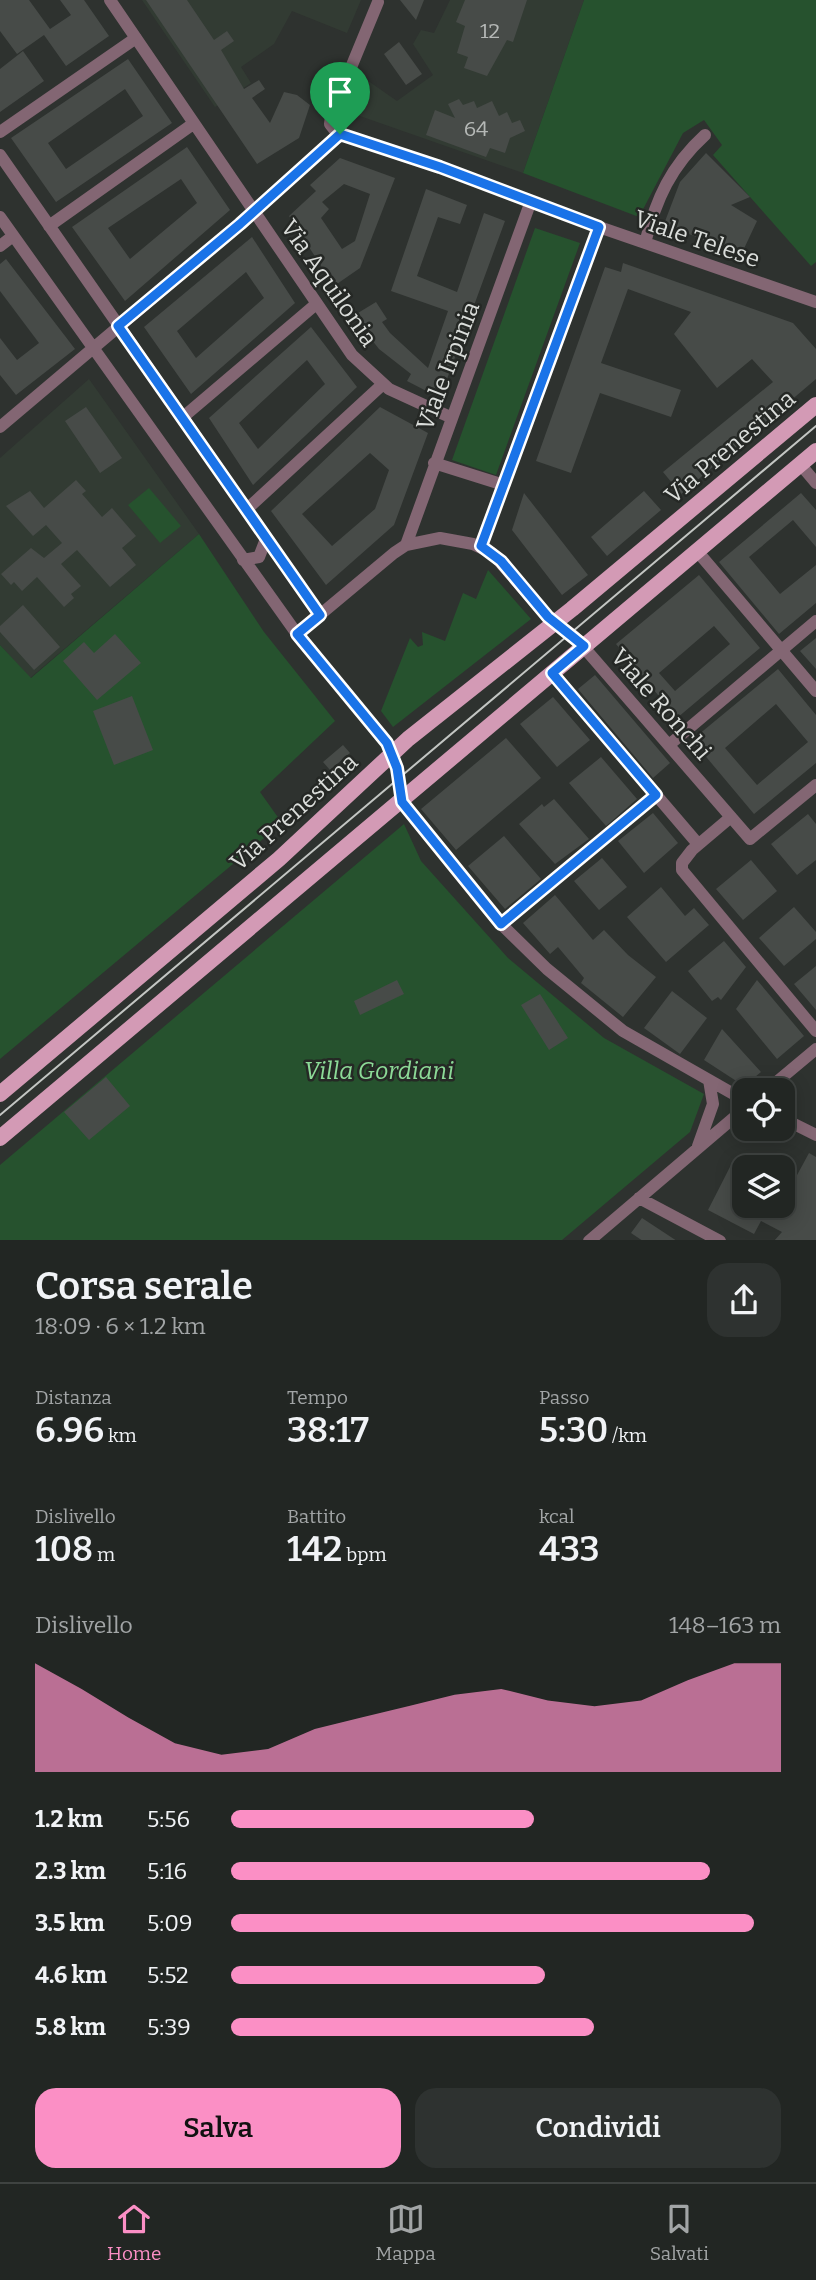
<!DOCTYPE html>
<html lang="it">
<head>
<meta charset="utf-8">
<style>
  :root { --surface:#222623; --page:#2e3230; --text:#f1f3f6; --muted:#a2a5a6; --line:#3f4341; --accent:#fb8fc5 }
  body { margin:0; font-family:Bitter,serif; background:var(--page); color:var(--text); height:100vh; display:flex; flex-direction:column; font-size:26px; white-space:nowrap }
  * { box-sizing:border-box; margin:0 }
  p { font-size:23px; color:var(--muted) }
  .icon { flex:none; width:38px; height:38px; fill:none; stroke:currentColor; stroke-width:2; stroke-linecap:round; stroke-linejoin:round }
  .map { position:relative; height:1240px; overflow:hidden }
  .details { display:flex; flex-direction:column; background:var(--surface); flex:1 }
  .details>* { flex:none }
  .buttons { position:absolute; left:732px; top:1078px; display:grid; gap:14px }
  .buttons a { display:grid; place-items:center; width:63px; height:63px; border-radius:14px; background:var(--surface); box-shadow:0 4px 18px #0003,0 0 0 2px var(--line); font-size:35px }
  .pin { position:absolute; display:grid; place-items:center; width:60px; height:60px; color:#fff; margin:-72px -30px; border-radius:50% 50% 50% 0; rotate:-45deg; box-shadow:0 0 7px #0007 }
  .pin .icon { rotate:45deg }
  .round { display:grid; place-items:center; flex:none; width:74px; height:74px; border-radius:21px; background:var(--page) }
  .head { display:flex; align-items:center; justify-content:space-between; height:119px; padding:0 35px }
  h1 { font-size:38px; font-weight:600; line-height:52px }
  .figures { display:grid; grid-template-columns:repeat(3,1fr); gap:10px; height:119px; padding:7px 35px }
  .figures div { display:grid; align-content:center }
  .figures b { font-size:35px; font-weight:600 }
  .figures small { font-size:19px; font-weight:400 }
  .figures p { font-size:19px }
  .chart { height:196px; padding:14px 35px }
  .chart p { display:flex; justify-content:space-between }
  .chart svg { width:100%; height:126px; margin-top:7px; fill:var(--accent); opacity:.7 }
  .button { display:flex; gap:14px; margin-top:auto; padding:14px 35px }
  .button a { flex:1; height:80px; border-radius:21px; background:var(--accent); color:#111; font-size:28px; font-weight:600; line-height:80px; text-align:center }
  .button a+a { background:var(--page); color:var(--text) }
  ul { padding:0 35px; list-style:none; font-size:23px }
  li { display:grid; grid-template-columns:112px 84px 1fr; align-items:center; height:52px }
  li i { height:18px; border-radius:9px; background:var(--accent) }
  .tabs { display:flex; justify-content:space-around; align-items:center; height:98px; border-top:2px solid var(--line); background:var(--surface); font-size:19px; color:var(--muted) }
  .tabs a { display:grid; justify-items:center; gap:4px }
  .tabs .active { color:var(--accent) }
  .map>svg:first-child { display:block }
  .built { fill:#323b33 }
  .green { fill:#26522e }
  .building { fill:#474b48; fill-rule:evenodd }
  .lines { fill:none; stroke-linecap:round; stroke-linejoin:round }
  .minor { stroke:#836673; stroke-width:12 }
  .major { stroke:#d39ab5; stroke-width:16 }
  .tram { stroke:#c3c6c3; stroke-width:2 }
  .route-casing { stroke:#fff; stroke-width:14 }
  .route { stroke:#1a73e8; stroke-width:9 }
  .labels { text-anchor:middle; stroke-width:5; stroke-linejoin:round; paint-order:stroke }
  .number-label { font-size:21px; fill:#b5b8b6 }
  .street-label { font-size:24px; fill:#daddda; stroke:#252825 }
  .park-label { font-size:24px; font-style:italic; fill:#8cda97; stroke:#252825 }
</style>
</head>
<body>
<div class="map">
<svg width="816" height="1241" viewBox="0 0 816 1241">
  <rect width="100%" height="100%" fill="#2e322f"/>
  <path class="built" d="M142,0H361L347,33L292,11L274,44L241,67L251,83L215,107Z
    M450,0H584L523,173L357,115L364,78L397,101L433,75L413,44L421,30L434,33Z
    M89,379L199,534L30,678L0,645V458Z"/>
  <path class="green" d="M584,0H816V262L811,266L713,155L722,145L704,120L683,133L639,217L523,173Z
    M535,228L580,243L496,475L452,460Z
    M149,488L181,526L160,543L128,505Z
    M199,534L264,632L335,721L260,792L282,823L0,1059V645L31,678Z
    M488,570L531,619L393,727L381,711L410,638L418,647L423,645L422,632L445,641L463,593L476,599Z
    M404,824L421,861L508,958L604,1038L704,1094L690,1132L562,1240L0,1241V1165Z"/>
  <path class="building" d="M0,0H29L50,29L71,15L60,0H84L109,36L66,66L44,35L17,54L0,31Z
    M146,0H187L214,40L227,31L234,41L221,50L244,89L259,80L265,89L252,98L270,123L284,92L297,95L310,105L299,138L257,164Z
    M400,0H424L416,20Z
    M465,0H527L513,42L507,40L487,76L464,68L468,57L457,53L465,26L456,22Z
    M399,42L422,74L406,85L384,54Z
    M23,51L44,81L0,112V69Z
    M128,59L172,123L56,202L11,138ZM125,89L143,116L66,169L48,143Z
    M459,99L463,105L474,101L477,108L492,101L499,116L507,112L512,123L520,120L525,131L510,138L505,153L490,148L486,157L426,135L435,110L455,118L448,104Z
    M187,147L230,210L125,301L72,227ZM181,179L197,203L130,259L108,228Z
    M706,153L750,197L731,205L757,221L741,255L664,224L680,182Z
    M340,158L395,178L360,268L334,286L289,216L316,191L310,185ZM344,184L370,194L355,241L342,249L321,218L329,209L322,202Z
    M426,189L467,205L460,224L438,217L417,276L457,292L484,213L505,221L440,398L407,381L411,374L379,349L353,316L376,302L387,319L382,322L390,333L428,368L448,311L391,291Z
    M252,237L295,303L191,394L144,327ZM246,272L264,298L196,358L177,331Z
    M6,259L75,349L16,395L0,375V338L17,360L39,343L0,291V264Z
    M623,263L793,323L816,349V379L681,494L663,472L773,382L752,359L717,388L674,334L691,312L628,289L601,363L681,390L671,417L600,393L571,473L536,461L605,267L621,272Z
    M311,327L357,387L253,485L209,418ZM307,360L325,384L258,449L239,423Z
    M86,407L122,458L100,473L65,421Z
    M380,407L428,433L394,525L326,585L271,511ZM370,453L389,470L375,509L332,546L302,514Z
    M76,480L86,491L82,494L102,517L112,508L136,536L122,548L136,565L110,587L77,550L61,564L81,586L71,594L74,598L64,607L37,577L22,591L14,582L11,585L1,574L31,548L44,558L62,543L46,525L33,536L6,506L30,491L44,508Z
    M644,491L661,510L607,556L591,537Z
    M524,493L588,575L562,595L512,530Z
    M801,493L816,510V547L793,520L749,557L780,594L816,565V603L779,634L719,562Z
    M699,575L760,648L677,718L616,644ZM714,626L730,644L675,691L659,673Z
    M23,605L60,647L34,670L0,632V626Z
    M115,634L141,663L97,700L63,661L84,642L94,653Z
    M816,638V669L800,651Z
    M778,669L816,715V763L754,814L692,740ZM776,704L808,742L757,785L725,748Z
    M595,675L670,763L653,778L578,689Z
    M132,696L153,750L114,765L93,711Z
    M553,697L590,740L557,767L520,724Z
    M506,738L541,778L456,850L421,809Z
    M343,745L350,753L330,770L323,762Z
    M601,757L637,799L606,826L569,783Z
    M554,799L589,839L555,864L519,824L542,804L544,807Z
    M653,813L678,843L644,873L618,841Z
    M808,814L816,824V860L797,875L771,844Z
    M504,836L541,879L505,909L468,866Z
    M602,858L627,887L599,910L574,881Z
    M751,860L777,891L743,920L716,889Z
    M661,887L685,916L694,908L709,925L666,962L627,917Z
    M555,895L593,940L604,930L628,955L656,977L623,1017L581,983L584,978L558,947L550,954L523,923Z
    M794,907L816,932V939L784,966L759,938Z
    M724,941L746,967L721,1000L718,997L712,1001L688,971Z
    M816,966V1010L794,984Z
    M397,980L404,994L360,1015L354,1001Z
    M757,980L804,1036L777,1059L736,1009Z
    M672,991L707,1018L680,1054L644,1028Z
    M540,994L568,1038L549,1050L521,1005Z
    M722,1029L761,1072L744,1086L704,1060Z
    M106,1077L130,1106L89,1140L64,1112Z
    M809,1153L816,1157V1241H774L782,1232L761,1221L754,1234L708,1210L732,1163L744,1169V1206H782V1170L796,1177Z
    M642,1218L677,1241H643L631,1233Z"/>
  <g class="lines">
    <path class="minor" d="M110,0L352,355L389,389L450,417
      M378,2L331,116L330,124L337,133L440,167L599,227L816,302
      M0,132L136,38
      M0,155L320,615
      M0,217L297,634L387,743L397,768L402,801L501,924L547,969L623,1031L744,1100
      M49,226L193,124
      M645,243C656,199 671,166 705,135
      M0,246L13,236
      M182,418L315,305
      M0,427L240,224L339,134
      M434,463L504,485
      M800,464L816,483
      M246,510L383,384
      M406,545L531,201
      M481,546L599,227
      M697,551L816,691
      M243,560L259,557L266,539
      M297,634L394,553L406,545L440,538L473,544L492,553L548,617L574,636L750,839L816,785
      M552,673L698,844
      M669,745L816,621
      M731,817L692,850L682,863V870L816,1031
      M501,924L656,795
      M767,1090L816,1049
      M782,1118L816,1135
      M698,1146L713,1104L709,1080
      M639,1198L720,1241
      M589,1241L744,1109"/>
    <path class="major" d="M0,1094L279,859L408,739L572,609L816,405
      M0,1138L816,451"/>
    <path class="tram" d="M0,1115L816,426"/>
  </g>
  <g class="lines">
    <defs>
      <path id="route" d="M340,134L440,167L599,227L481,546L501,561L548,617L584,646L552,673L656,795L501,924L402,802L397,768L387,743L297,634L320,615L118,326L240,224Z"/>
    </defs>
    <use href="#route" class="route-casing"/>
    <use href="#route" class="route"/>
  </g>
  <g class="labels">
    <g class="number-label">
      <text x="490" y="38">12</text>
      <text x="476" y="136">64</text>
    </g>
    <g class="street-label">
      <text transform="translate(697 239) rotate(19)" y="8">Viale Telese</text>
      <text transform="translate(329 283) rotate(55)" y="8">Via Aquilonia</text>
      <text transform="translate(448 366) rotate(-69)" y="8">Viale Irpinia</text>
      <text transform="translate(730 447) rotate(-40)" y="8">Via Prenestina</text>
      <text transform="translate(661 704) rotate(49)" y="8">Viale Ronchi</text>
      <text transform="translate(294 812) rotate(-42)" y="8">Via Prenestina</text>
    </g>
    <g class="park-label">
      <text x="379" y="1079">Villa Gordiani</text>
    </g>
  </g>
</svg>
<div class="buttons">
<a><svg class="icon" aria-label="locate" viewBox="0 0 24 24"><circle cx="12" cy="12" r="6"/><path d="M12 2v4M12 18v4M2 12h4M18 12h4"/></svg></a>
<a><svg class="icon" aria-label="layers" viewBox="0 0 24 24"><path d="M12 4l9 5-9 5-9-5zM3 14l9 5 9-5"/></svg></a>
</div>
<div class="pin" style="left:340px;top:134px;background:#1e9e55"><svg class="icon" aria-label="arrive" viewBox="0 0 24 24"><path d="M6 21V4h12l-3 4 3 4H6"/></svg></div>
</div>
<section class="details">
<div class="head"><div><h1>Corsa serale</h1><p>18:09 · 6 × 1.2 km</p></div><a class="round"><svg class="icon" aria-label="share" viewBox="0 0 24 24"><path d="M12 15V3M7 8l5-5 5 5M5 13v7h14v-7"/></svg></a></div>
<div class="figures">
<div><p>Distanza</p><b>6.96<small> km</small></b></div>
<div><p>Tempo</p><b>38:17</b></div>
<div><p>Passo</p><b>5:30<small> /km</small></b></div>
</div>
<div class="figures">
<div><p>Dislivello</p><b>108<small> m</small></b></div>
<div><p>Battito</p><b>142<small> bpm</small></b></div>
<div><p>kcal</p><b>433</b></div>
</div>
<div class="chart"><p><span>Dislivello</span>148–163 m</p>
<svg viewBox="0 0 160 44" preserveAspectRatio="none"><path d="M0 44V6L10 15L20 25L30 34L40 38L50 36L60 29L70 25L80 21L90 17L100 15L110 19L120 21L130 19L140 12L150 6L160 6V44z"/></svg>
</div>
<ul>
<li><b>1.2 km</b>5:56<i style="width:55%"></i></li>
<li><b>2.3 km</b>5:16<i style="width:87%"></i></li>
<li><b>3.5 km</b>5:09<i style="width:95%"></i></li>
<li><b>4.6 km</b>5:52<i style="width:57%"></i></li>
<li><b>5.8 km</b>5:39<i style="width:66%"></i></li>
</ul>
<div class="button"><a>Salva</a><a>Condividi</a></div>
</section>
<nav class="tabs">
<a class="active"><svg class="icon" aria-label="home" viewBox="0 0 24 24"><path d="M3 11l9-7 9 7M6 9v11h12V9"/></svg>Home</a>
<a><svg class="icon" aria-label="map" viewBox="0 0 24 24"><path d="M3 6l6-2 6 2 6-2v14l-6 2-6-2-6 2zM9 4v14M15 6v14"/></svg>Mappa</a>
<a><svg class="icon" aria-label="saved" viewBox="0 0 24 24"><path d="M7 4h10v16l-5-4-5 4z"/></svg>Salvati</a>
</nav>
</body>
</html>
